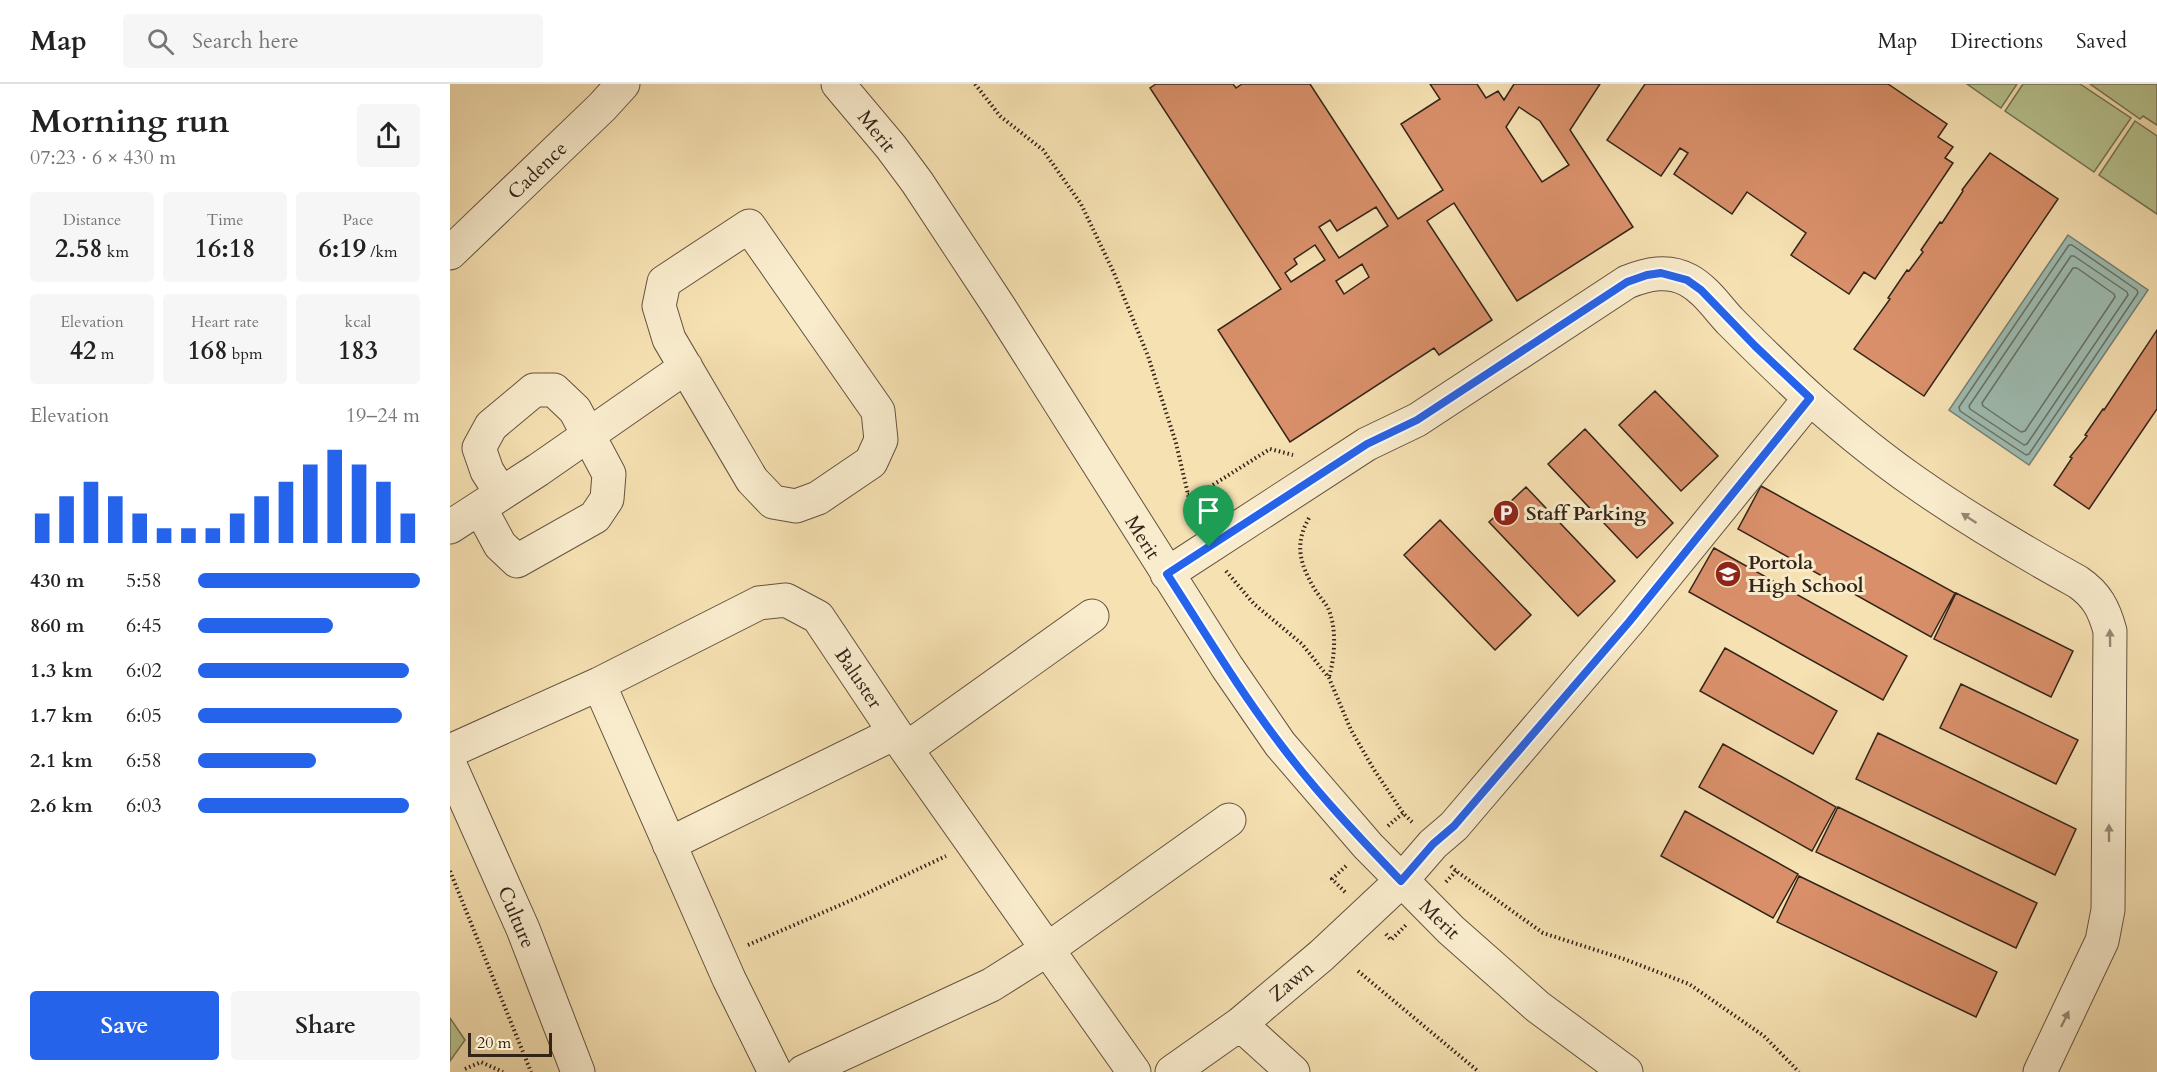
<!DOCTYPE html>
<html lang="en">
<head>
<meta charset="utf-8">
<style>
  :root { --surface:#fff; --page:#f6f6f6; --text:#222; --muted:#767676; --line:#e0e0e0; --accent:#2563eb }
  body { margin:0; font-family:Cardo,serif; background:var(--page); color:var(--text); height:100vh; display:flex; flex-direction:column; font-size:22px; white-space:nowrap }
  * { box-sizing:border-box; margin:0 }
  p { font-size:20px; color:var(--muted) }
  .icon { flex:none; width:33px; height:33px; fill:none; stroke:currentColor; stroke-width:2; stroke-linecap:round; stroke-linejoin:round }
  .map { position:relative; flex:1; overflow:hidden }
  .side { display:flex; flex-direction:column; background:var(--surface); width:450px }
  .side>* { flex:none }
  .scale { position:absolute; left:18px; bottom:15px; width:84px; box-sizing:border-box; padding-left:6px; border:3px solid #33241a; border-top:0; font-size:16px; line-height:21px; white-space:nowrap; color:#33241a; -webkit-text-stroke:4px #f9eccd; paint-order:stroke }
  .pin { position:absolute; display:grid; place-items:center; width:51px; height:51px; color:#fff; margin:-62px -26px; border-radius:50% 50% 50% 0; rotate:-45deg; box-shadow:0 0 6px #0007 }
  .pin .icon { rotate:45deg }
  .round { display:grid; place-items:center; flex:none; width:63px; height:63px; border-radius:6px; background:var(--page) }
  .overview { display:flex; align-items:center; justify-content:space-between; height:102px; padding:0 30px }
  h1 { font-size:33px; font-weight:600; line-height:45px }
  .figures { display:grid; grid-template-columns:repeat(3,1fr); gap:9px; height:102px; padding:6px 30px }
  .figures div { display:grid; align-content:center; border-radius:6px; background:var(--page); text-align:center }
  .figures b { font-size:26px; font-weight:600 }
  .figures small { font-size:16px; font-weight:400 }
  .figures p { font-size:16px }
  .chart { height:168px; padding:12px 30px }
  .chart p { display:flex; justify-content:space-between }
  .chart svg { width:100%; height:108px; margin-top:6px; stroke:var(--accent); stroke-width:6 }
  .button { display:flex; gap:12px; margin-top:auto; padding:12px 30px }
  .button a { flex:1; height:69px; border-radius:6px; background:var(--accent); color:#fff; font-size:24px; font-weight:600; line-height:69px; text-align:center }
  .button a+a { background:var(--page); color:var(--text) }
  ul { padding:0 30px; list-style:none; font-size:20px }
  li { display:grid; grid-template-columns:96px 72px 1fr; align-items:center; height:45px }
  li i { height:15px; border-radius:8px; background:var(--accent) }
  header { display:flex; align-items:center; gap:36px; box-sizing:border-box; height:84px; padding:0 30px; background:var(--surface); border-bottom:2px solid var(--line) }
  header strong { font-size:28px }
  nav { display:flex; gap:33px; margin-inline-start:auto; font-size:21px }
  .search { width:420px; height:54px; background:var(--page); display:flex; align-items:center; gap:15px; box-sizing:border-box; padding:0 21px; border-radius:6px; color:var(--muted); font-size:22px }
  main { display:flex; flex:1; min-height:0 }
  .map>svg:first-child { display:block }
  .green { fill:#b7c490; stroke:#757455; stroke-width:1.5 }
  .water { fill:#9dbcb2; stroke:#737f75; stroke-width:1.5 }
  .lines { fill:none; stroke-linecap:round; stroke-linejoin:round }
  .shore { stroke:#687066; stroke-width:1.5 }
  .building { fill:#d9906a; stroke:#33241a; stroke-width:1.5; fill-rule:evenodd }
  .minor-casing { stroke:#645340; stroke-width:35 }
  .path { stroke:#33241a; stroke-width:4; stroke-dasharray:1.5 3; stroke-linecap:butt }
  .minor { stroke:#f9eccd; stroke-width:33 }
  .oneway { fill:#968874 }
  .route-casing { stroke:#fff; stroke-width:12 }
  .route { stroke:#2563eb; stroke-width:8 }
  .labels { text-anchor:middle; stroke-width:6; stroke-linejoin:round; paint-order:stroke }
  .street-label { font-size:20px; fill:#33241a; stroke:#f9eccd }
  .poi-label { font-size:20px; font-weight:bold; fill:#33241a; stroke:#f9eccd; text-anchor:start }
</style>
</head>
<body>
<header>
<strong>Map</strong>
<div class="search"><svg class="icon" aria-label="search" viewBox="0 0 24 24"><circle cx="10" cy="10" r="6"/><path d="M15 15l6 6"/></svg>Search here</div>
<nav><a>Map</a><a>Directions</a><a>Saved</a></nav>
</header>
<main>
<section class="side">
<div class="overview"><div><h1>Morning run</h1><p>07:23 · 6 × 430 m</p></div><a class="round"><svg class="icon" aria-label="share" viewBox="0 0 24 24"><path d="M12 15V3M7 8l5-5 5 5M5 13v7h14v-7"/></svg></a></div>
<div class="figures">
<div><p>Distance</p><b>2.58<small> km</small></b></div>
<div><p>Time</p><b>16:18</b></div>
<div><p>Pace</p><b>6:19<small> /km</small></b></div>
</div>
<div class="figures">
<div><p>Elevation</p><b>42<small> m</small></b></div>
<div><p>Heart rate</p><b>168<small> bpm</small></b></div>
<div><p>kcal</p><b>183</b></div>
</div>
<div class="chart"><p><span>Elevation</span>19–24 m</p>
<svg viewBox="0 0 160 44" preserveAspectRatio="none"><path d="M5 44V32M15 44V25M25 44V19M35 44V25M45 44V32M55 44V38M65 44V38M75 44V38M85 44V32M95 44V25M105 44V19M115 44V12M125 44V6M135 44V12M145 44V19M155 44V32"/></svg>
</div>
<ul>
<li><b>430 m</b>5:58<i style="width:100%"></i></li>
<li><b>860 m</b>6:45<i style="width:61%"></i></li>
<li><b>1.3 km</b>6:02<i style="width:95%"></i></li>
<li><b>1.7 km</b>6:05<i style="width:92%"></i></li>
<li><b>2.1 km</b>6:58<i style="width:53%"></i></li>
<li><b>2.6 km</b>6:03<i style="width:95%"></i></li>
</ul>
<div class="button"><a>Save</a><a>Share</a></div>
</section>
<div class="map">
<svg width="1707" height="988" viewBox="0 0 1707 988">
  <rect width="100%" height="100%" fill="#f6e1b2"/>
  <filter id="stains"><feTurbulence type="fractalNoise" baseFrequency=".00333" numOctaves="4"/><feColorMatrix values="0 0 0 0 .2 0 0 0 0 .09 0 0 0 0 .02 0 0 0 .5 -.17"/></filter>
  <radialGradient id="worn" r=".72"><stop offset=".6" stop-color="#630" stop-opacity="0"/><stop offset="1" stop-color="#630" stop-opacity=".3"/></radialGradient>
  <path class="green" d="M1517,0H1567L1551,24Z
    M1573,0H1630L1681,34L1644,88L1555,27Z
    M1640,0H1707V41L1693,32L1690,35Z
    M1685,37L1707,52V130L1649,91Z
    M0,934L15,956L0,977Z"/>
  <path class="water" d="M1618,151L1698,206L1579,381L1499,326Z"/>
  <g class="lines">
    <path class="shore" d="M1619,161H1622L1687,206L1688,209L1579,370L1576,371L1510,327L1509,323Z
      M1621,172H1624L1677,208L1678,211L1577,360L1574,361L1520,325L1519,322Z
      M1623,184H1627L1664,210L1665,213L1575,347L1571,348L1533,322L1532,319Z"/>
  </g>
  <path class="building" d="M706,0H783L786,4L792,0H860L948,135L993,106L951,40L990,15L980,0H1027L1036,14L1048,7L1054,16L1064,0H1150L1120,46L1183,143L1067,217L1004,119L977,137L1042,236L989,271L984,264L840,358L768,246L831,205L700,4ZM1069,23L1090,37L1119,81L1092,98L1056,43ZM926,123L938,142L889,174L869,143L880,136L887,147ZM865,161L875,176L841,198L835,189L847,180L844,175ZM912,180L919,193L894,210L886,197Z
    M1195,0H1438L1497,40L1488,53L1503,63L1495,74L1503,79L1425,195L1414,188L1399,210L1341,171L1356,149L1297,108L1282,130L1224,90L1238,69L1230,64L1211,92L1157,56Z
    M1540,69L1608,115L1474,312L1404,265L1440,215L1438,214L1457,186L1459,187L1473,168L1471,166L1490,138L1492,139L1513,107L1512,106Z
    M1707,246V325L1639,425L1604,401L1622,374L1620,373L1637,352L1635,351L1653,325L1654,326Z
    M1205,307L1268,372L1231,407L1169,341Z
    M1135,345L1223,439L1187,474L1098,380Z
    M1311,402L1505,509L1481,553L1288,445Z
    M1076,403L1165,497L1128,532L1039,438Z
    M990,436L1081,531L1045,566L954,471Z
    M1264,464L1457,572L1433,616L1239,508Z
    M1506,509L1623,567L1601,613L1484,555Z
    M1275,564L1387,627L1363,670L1250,607Z
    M1511,600L1628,656L1606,700L1490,644Z
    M1428,649L1626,745L1605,791L1406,695Z
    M1273,660L1386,723L1362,767L1249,703Z
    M1388,723L1587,819L1566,864L1366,768Z
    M1235,727L1348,790L1323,834L1211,772Z
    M1349,792L1547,888L1526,933L1327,838Z"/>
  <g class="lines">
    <defs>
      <path id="minor" d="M388,0L441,63L467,98L550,224L777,583L830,660L918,762L1001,846L1088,923L1176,988
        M299,142L428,327L431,356L421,378L368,414L346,422L323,418L302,396L219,255L209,222L214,198Z
        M0,169L152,23L173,0
        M30,424L50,461L67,477L145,433L157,415L159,390L125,326L104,306H84L41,342L29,364L37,387L51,409
        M0,443L88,386L236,283
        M717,490L917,360L967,336L1177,198C1197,190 1218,185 1238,196C1255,205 1267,223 1280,237C1307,264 1334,291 1362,316C1395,345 1429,373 1465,398C1518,435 1572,467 1628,498C1647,511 1654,525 1660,547L1658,826L1652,857L1590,988
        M149,600L279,895L325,988
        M456,665L642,532
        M0,667L149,600L309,519L336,516L368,533L456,665L684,988
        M0,681L73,845L128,988
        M219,760L445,649
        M790,940L843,988
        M353,988L541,901L598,865L779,736
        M722,988L790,940L872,871L951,797L983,760L1004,742L1178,538L1360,314"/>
    </defs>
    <use href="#minor" class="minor-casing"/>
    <path class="path" d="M525,0L550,32L593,66L631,120L664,189L698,272L726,359L744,436
      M738,411L758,404L820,365L843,371
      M859,434C844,460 850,480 864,504C868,511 874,517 878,524C887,544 885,573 879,593
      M776,487L804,520L852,560L879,594L901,646L923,684L953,729L962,738
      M938,742L953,729
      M1001,782L1006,787L1093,849L1174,875L1239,900L1314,952L1349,988
      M0,787L81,988
      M996,798L1006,787
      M895,808L882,795L896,782
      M936,850L941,856L956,841
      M298,861L411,812L496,772
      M908,887L1029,988
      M15,985L31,978L53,988"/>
    <use href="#minor" class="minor"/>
  </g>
  <defs><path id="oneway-solid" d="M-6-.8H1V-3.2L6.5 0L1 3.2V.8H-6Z" transform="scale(1.5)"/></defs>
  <g class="oneway">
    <use href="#oneway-solid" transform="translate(1519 434) rotate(-147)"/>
    <use href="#oneway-solid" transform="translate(1660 554) rotate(-91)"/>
    <use href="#oneway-solid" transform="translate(1659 749) rotate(-90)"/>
    <use href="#oneway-solid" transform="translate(1615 935) rotate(-64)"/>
  </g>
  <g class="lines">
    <defs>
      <path id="route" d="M1211,189L1237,196L1251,206L1305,262L1360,314L1179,538L1004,742L983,760L951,797C909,753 867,709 831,661C789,606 754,547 717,490L917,360L967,336L1177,198L1197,191Z"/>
    </defs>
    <use href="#route" class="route-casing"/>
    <use href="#route" class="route"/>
  </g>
  <defs>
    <symbol id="parking-disc" viewBox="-11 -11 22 22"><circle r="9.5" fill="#8f2418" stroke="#f9eccd"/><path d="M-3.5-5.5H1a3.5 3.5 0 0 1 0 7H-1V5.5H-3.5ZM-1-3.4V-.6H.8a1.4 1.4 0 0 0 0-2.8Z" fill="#fff"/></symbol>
    <symbol id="school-disc" viewBox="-11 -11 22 22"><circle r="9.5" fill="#8f2418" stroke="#f9eccd"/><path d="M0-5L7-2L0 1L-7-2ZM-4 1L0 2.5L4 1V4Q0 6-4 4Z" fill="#fff"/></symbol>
  </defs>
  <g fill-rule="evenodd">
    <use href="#parking-disc" x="1041" y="414" width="30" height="30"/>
    <use href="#school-disc" x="1263" y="475" width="30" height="30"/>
  </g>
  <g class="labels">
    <g class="street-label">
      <text transform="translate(427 47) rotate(51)" y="7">Merit</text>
      <text transform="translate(87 86) rotate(-44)" y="7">Cadence</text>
      <text transform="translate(693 453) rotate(58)" y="7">Merit</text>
      <text transform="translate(409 594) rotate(56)" y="7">Baluster</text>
      <text transform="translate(67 833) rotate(67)" y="7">Culture</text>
      <text transform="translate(990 835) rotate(44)" y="7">Merit</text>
      <text transform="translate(841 897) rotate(-40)" y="7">Zawn</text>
    </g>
    <g class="poi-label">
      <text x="1076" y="436">Staff Parking</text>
      <text x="1298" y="485">Portola<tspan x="1298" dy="23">High School</tspan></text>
    </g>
  </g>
  <rect width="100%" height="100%" filter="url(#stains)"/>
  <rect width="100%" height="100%" fill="url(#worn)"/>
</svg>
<div class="scale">20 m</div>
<div class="pin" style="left:759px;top:463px;background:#1e9e55"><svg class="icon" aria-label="arrive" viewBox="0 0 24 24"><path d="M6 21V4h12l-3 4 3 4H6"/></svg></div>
</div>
</main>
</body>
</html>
